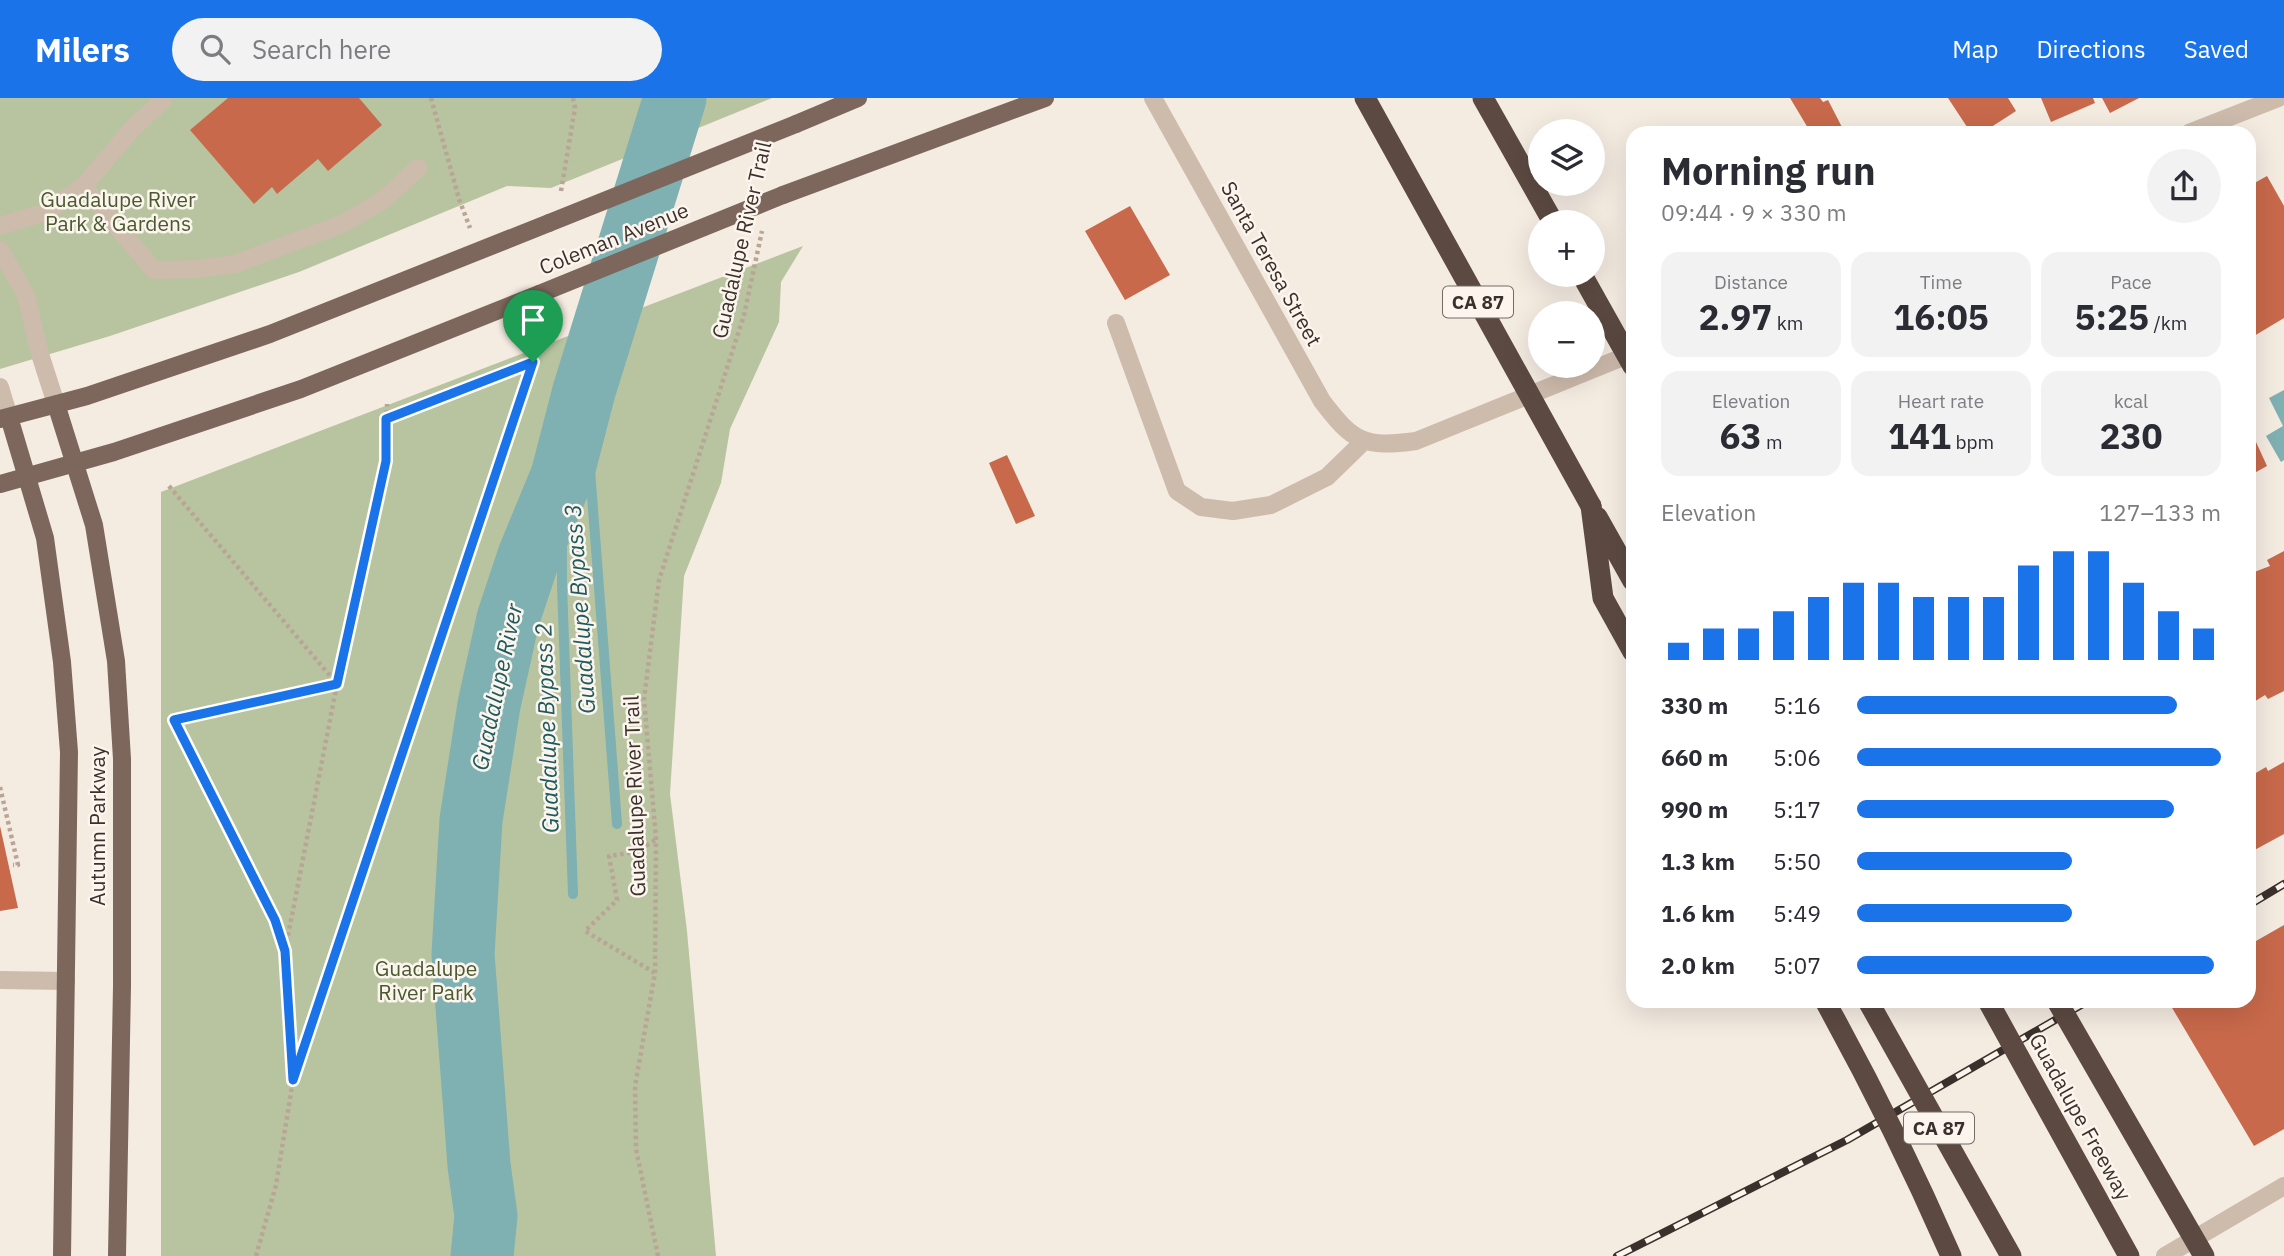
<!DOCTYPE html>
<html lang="en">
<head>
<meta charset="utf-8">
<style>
  :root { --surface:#fff; --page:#f2f2f3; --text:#2b2b33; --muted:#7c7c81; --accent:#1a73e8 }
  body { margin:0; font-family:"IBM Plex Sans",sans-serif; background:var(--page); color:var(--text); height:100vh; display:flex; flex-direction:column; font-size:26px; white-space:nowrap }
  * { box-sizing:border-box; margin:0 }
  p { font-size:23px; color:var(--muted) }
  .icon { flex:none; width:38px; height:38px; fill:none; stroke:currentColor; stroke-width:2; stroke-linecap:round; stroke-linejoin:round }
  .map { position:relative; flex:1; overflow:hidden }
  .sheet { position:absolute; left:1626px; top:28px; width:630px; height:882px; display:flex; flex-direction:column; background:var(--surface); border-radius:21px; box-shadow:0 7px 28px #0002 }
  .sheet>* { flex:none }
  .tools { position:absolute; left:1528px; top:21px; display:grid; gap:14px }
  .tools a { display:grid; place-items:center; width:77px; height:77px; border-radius:50%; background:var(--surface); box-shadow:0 7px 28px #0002; font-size:35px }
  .pin { position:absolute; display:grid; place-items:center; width:60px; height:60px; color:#fff; margin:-72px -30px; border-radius:50% 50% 50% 0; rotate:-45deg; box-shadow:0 0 7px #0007 }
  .pin .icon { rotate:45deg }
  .round { display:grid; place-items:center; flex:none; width:74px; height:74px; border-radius:37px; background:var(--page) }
  .headline { display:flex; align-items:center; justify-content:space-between; height:119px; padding:0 35px }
  h1 { font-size:38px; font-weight:800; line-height:52px }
  .metrics { display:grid; grid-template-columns:repeat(3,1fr); gap:10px; height:119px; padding:7px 35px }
  .metrics div { display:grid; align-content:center; border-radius:18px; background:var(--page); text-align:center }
  .metrics b { font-size:35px; font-weight:800 }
  .metrics small { font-size:19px; font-weight:400 }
  .metrics p { font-size:19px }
  .chart { height:196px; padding:14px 35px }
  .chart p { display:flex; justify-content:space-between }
  .chart svg { width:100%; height:126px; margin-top:7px; stroke:var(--accent); stroke-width:6 }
  ul { padding:0 35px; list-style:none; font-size:23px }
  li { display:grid; grid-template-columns:112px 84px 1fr; align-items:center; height:52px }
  li i { height:18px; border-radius:9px; background:var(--accent) }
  header { display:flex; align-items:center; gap:42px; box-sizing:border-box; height:98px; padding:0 35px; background:var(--accent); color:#fff }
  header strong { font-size:33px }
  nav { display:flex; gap:38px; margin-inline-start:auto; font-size:24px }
  .search { width:490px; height:63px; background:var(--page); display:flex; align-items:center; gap:18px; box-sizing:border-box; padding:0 24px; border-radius:38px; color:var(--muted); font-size:26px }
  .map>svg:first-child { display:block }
  .green { fill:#b8c4a0 }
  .water { fill:#7fb0b2 }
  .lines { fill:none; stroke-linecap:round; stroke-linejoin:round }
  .stream { stroke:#7fb0b2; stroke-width:10 }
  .river { stroke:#7fb0b2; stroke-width:63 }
  .building { fill:#c8694b }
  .path { stroke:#b9a596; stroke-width:4.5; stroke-dasharray:3.5 3.5; stroke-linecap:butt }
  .minor { stroke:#cdbbac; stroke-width:18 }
  .major { stroke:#7d675c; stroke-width:18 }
  .highway { stroke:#5c4a42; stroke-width:21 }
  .rail-casing { stroke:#3b302b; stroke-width:8 }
  .rail { stroke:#fbf5ee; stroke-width:5; stroke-dasharray:16; stroke-linecap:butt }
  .major-bridge { stroke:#7d675c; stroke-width:18 }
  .highway-bridge { stroke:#5c4a42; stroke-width:21 }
  .route-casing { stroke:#fff; stroke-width:14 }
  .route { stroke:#1a73e8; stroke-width:9 }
  .labels { text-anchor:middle; stroke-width:5; stroke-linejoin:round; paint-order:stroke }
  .shield { fill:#fbf5ee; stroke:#756b66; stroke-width:2 }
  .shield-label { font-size:19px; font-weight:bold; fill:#3b302b }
  .park-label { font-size:21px; fill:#4a5a2e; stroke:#fbf5ee }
  .street-label { font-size:21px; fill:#3b302b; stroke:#fbf5ee }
  .water-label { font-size:23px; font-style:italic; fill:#1f5a5e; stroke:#fbf5ee }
</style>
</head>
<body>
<header>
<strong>Milers</strong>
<div class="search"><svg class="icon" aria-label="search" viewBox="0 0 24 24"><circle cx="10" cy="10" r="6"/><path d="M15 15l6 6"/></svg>Search here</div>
<nav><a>Map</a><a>Directions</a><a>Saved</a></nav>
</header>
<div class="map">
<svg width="2284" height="1158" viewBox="0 0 2284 1158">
  <rect width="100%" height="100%" fill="#f4ebe1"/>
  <path class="green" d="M0,0H772L551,90L507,88L299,174L110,238L0,271Z
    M803,148L781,184L779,224L730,331L721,385L684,478L670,696L687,833L716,1158H161V394Z"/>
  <path class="water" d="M2284,292V362L2281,364L2266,338L2283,328L2269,300Z"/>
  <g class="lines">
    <path class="stream" d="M584,293L617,726
      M562,378V487L573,796"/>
    <path class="river" d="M482,1158L486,1118L479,1067L463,856L471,722L489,607L508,521L529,458L562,378L584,293L675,0"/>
  </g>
  <path class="building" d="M228,0H359L382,27L328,73L318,61L277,96L272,89L254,106L190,32Z
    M1790,0H1820L1823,4L1828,2L1845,35H1811Z
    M1948,0H2008L2016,13L1982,35H1971Z
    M2041,0H2093L2095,5L2051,24Z
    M2102,0H2139L2110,15Z
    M2267,78L2284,108V220L2249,241V88Z
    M1130,108L1170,177L1125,202L1085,133Z
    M2251,333L2267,368L2249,378V334Z
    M1007,357L1035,418L1016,426L989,365Z
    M2284,453V593L2268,601L2265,597L2249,607V476L2270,468L2267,462Z
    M2284,664V736L2249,755V679L2266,669L2268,673Z
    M0,728L18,810L0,813Z
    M2284,827V1031L2254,1048L2168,903H2249V847Z"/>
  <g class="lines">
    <path class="path" d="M431,0L459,101L470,130
      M561,93L575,10L573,0
      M386,321L532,265
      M169,388L337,586L175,622L275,822L285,852
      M0,689L18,767H13
      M655,742L636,754L609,758L617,802L585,833L655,875
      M293,977L285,853L337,586L386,363L387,306
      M256,1158L276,1087L293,982L533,264L540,223
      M658,1158L636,1051L635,988L655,875L656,741L644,601L659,482L744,217L762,133"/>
    <path class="minor" d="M1153,0L1322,303C1353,344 1364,350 1416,343L1633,255
      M2189,35L2278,0
      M83,89L131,32L162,3
      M0,128L46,114L83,89L154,172L198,171L235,166L342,126L382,103L418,70
      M0,152L26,197L40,256L56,306
      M1116,225L1177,393L1201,409L1233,413L1271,407L1327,379L1363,344
      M0,289L9,319
      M0,882L66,883
      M2165,1158L2284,1088"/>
    <path class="major" d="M796,26L858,0
      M783,97L1045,0
      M56,306L94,427L116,563L122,661V888L117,1158
      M9,319L45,440L62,564L69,654L62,1158
      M0,321L87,298L270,236L549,125
      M0,386L114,354L301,291L539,196"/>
    <path class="highway" d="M1483,0L1553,124
      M1591,408L1603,500L1633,554
      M1597,419L1633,483"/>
    <defs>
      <path id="rail" d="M2249,807L2284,786
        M1617,1158L1847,1042L2088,903"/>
    </defs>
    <use href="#rail" class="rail-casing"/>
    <use href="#rail" class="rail"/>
    <path class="major-bridge" d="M549,125L796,26
      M539,196L783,97"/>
    <path class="highway-bridge" d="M1365,0L1591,408
      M1582,177L1633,268
      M1825,903C1871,986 1913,1071 1951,1158
      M1868,903L2011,1158
      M1988,903L2129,1158
      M2057,903L2204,1158"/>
  </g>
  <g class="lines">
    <defs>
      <path id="route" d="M533,264L293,982L285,853L275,822L174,622L337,586L386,363V321Z"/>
    </defs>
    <use href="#route" class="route-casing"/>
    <use href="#route" class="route"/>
  </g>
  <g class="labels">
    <g class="shield">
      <rect x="1443" y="188.5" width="70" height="31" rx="5"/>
      <rect x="1904" y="1014.5" width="70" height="31" rx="5"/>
    </g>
    <g class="shield-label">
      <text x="1478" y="211">CA 87</text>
      <text x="1939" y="1037">CA 87</text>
    </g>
    <g class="park-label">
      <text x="118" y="109">Guadalupe River<tspan x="118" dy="24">Park &amp; Gardens</tspan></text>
      <text x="426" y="878">Guadalupe<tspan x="426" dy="24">River Park</tspan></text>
    </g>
    <g class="street-label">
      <text transform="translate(614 141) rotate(-22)" y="7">Coleman Avenue</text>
      <text transform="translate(742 142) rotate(-77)" y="7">Guadalupe River Trail</text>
      <text transform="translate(1271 166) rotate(61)" y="7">Santa Teresa Street</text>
      <text transform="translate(635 698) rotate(-92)" y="7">Guadalupe River Trail</text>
      <text transform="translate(98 728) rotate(-90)" y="7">Autumn Parkway</text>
      <text transform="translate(2080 1019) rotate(61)" y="7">Guadalupe Freeway</text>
    </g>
    <g class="water-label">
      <text transform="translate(580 511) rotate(-94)" y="8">Guadalupe Bypass 3</text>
      <text transform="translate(497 589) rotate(-78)" y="8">Guadalupe River</text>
      <text transform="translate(547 630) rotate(-92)" y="8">Guadalupe Bypass 2</text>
    </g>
  </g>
</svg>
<div class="tools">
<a><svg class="icon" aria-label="layers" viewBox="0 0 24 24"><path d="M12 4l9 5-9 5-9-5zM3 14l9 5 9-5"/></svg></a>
<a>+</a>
<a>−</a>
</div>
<div class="pin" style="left:533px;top:264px;background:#1e9e55"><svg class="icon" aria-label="arrive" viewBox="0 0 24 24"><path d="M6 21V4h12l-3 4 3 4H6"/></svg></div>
<section class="sheet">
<div class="headline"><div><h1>Morning run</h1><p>09:44 · 9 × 330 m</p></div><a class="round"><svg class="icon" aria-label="share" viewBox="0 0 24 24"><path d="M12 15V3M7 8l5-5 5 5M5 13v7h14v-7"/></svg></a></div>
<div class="metrics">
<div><p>Distance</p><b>2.97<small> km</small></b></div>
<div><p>Time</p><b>16:05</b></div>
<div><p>Pace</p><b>5:25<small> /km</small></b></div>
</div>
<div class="metrics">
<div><p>Elevation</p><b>63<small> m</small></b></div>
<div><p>Heart rate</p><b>141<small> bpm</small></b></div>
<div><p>kcal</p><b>230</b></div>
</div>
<div class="chart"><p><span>Elevation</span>127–133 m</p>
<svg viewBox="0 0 160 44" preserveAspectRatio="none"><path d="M5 44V38M15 44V33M25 44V33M35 44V27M45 44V22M55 44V17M65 44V17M75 44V22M85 44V22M95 44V22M105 44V11M115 44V6M125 44V6M135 44V17M145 44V27M155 44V33"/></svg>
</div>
<ul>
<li><b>330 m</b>5:16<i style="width:88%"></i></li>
<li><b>660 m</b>5:06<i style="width:100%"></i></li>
<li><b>990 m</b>5:17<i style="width:87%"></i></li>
<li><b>1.3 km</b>5:50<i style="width:59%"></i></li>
<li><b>1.6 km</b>5:49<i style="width:59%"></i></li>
<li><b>2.0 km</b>5:07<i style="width:98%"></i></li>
</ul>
</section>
</div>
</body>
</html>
